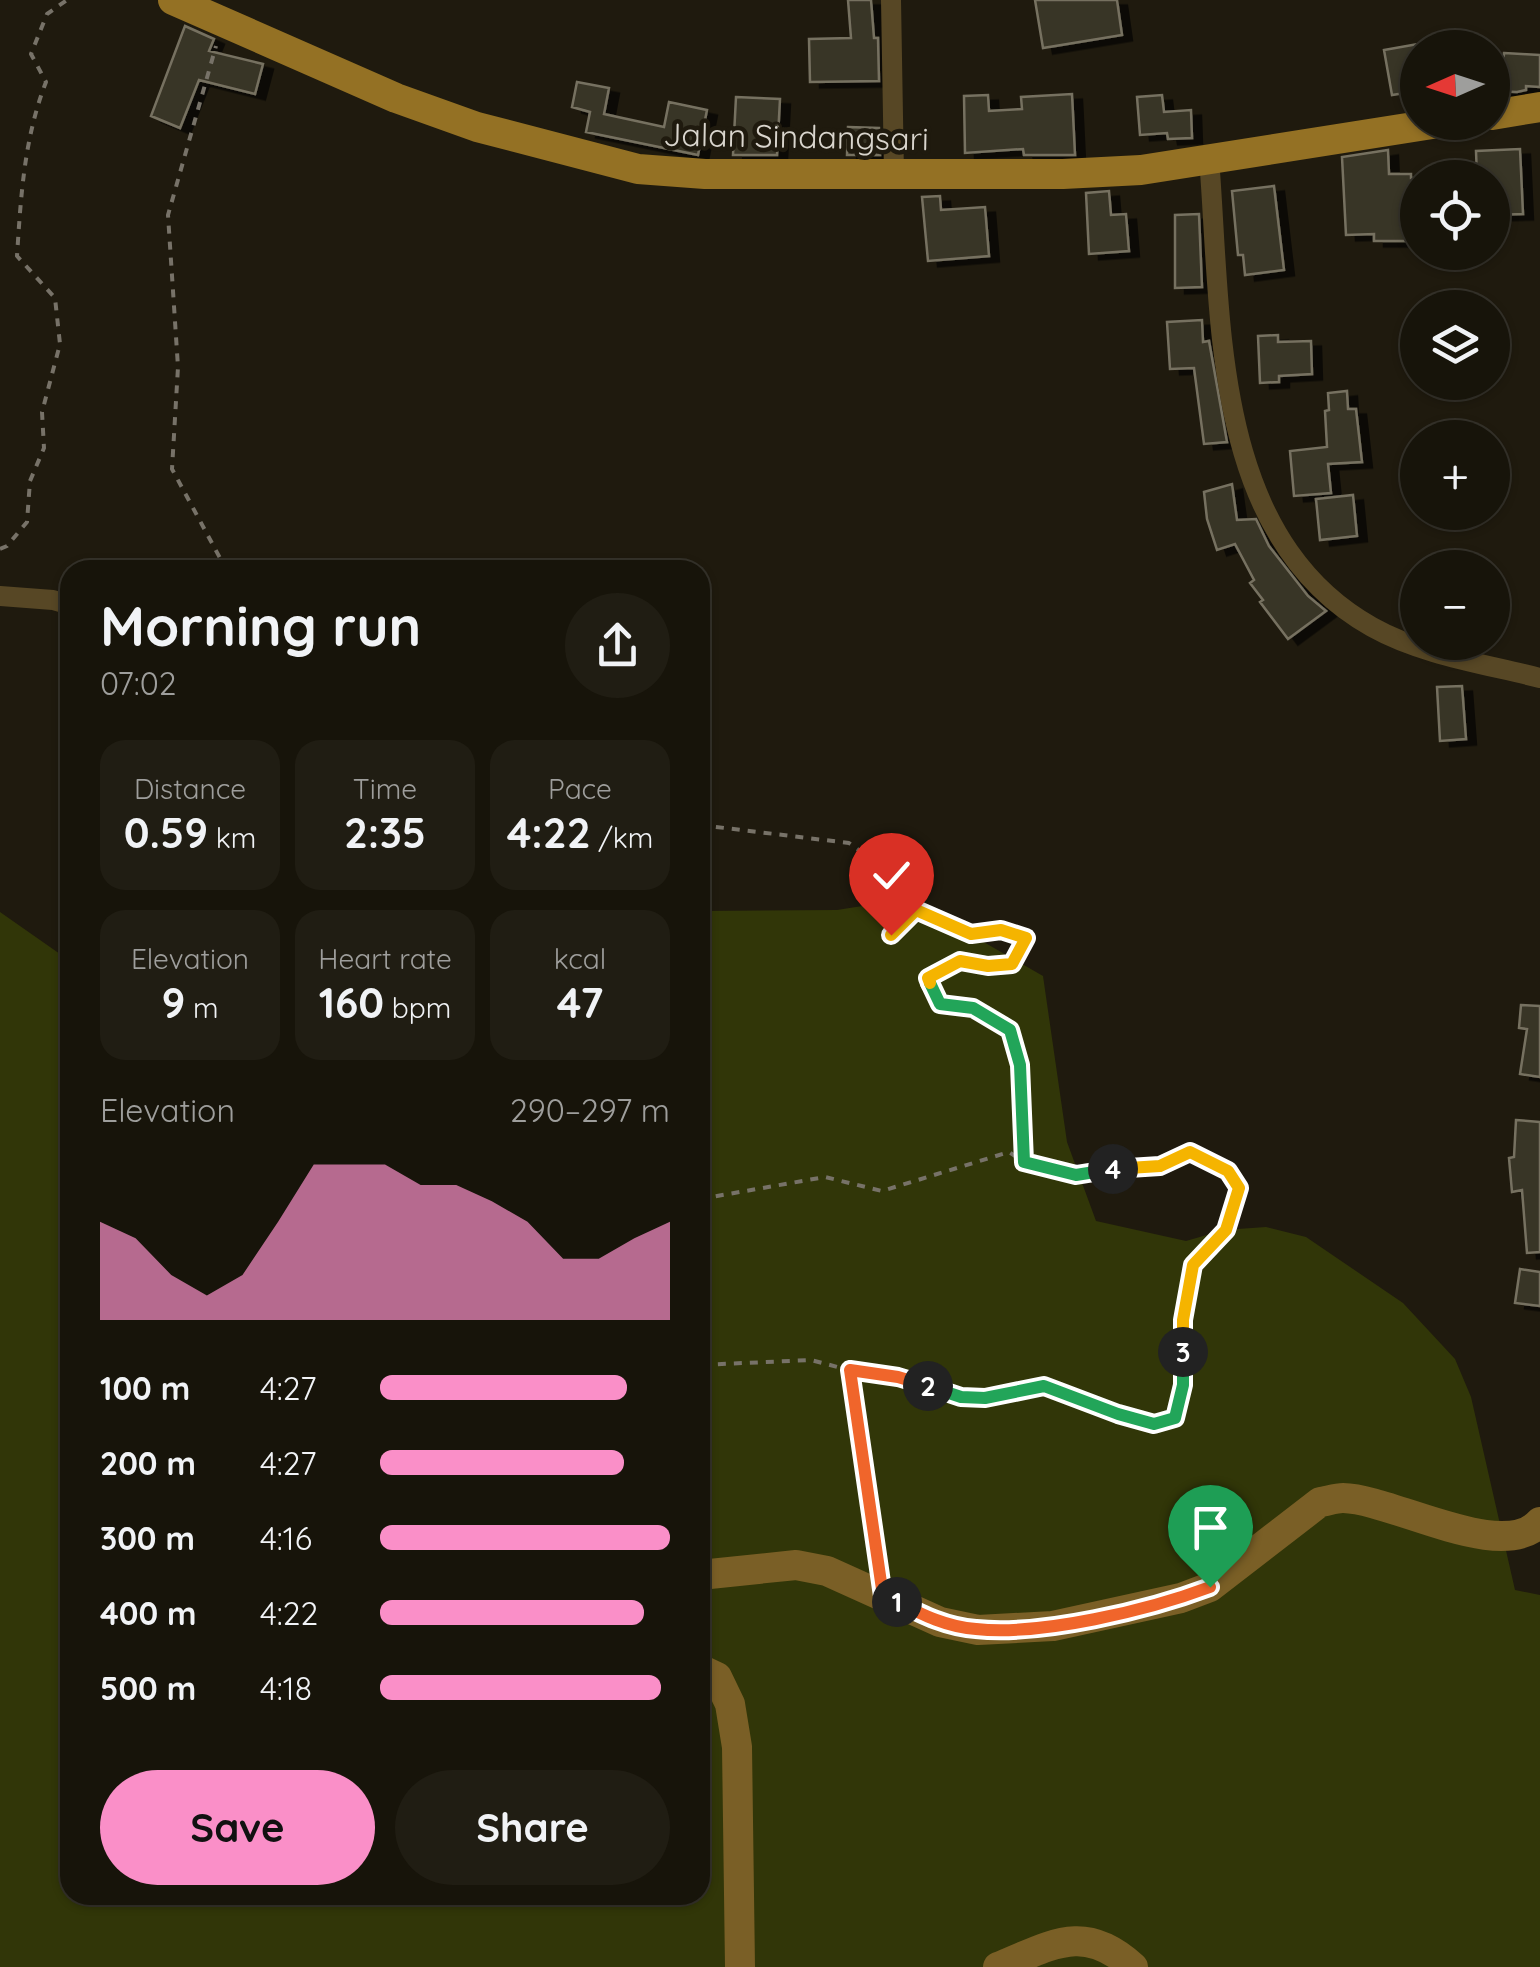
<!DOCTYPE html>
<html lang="en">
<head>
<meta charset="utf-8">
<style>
  :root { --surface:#17140a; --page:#201d13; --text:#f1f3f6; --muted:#9e9e9c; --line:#36332b; --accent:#fa8fc8 }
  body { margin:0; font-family:Quicksand,sans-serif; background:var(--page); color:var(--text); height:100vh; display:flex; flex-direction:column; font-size:38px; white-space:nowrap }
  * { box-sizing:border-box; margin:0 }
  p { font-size:32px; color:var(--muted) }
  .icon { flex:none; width:55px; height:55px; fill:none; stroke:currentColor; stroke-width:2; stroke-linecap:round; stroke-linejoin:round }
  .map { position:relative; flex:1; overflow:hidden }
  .panel { position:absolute; left:60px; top:560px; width:650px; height:1345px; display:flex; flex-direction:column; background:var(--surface); border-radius:30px; box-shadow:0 2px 8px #0004,0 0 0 2px var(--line) }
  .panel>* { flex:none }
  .needle { width:65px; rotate:267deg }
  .fabs { position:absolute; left:1400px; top:30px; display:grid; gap:20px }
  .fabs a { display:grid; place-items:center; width:110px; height:110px; border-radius:50%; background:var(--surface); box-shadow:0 2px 8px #0004,0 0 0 2px var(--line); font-size:50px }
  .pin { position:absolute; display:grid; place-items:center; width:85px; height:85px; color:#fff; margin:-102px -42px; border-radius:50% 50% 50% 0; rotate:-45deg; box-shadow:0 0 10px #0007 }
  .pin .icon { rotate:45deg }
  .km { position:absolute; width:50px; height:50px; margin:-25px; border-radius:50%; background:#222; color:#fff; font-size:28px; line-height:50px; text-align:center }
  .round { display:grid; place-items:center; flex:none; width:105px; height:105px; border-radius:52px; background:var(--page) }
  .summary { display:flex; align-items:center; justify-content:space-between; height:170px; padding:0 40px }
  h1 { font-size:55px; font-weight:800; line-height:75px }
  .figures { display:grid; grid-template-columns:repeat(3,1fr); gap:15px; height:170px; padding:10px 40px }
  .figures div { display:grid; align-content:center; border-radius:25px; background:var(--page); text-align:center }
  .figures b { font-size:42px; font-weight:800 }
  .figures small { font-size:28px; font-weight:400 }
  .figures p { font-size:28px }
  .chart { height:280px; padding:20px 40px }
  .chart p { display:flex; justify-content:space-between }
  .chart svg { width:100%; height:180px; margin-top:10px; fill:var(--accent); opacity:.7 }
  .primary-button { display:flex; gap:20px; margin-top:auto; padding:20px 40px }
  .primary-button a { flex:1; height:115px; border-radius:60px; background:var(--accent); color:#111; font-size:40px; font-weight:800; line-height:115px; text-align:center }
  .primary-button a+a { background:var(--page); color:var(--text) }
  ul { padding:0 40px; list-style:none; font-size:32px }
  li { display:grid; grid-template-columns:160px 120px 1fr; align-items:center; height:75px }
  li i { height:25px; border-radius:12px; background:var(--accent) }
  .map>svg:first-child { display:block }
  .green { fill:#313608 }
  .building { fill:#393426; stroke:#767161; stroke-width:2.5; filter:url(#shadow) }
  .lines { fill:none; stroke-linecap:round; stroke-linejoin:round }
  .path { stroke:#777268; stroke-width:4; stroke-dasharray:8 8; stroke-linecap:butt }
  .street { stroke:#574725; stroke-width:20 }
  .secondary { stroke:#7a5f26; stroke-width:30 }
  .primary { stroke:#947124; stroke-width:30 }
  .split-1-casing { stroke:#fff; stroke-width:20 }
  .split-2-casing { stroke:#fff; stroke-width:20 }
  .split-3-casing { stroke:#fff; stroke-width:20 }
  .split-4-casing { stroke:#fff; stroke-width:20 }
  .split-5-casing { stroke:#fff; stroke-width:20 }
  .split-6-casing { stroke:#fff; stroke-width:20 }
  .split-1 { stroke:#f0652b; stroke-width:12 }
  .split-2 { stroke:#f0652b; stroke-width:12 }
  .split-3 { stroke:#22a559; stroke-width:12 }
  .split-4 { stroke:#f5b400; stroke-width:12 }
  .split-5 { stroke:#22a559; stroke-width:12 }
  .split-6 { stroke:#f5b400; stroke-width:12 }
  .labels { text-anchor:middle; stroke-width:9; stroke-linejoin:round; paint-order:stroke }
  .street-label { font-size:32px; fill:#d9d5cd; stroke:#1f1a0e }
</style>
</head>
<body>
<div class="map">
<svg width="1540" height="1967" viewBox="0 0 1540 1967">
  <defs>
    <filter id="shadow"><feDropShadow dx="10" dy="5.5" stdDeviation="0" flood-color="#0009"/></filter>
  </defs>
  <rect width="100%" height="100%" fill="#1f1a0e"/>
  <path class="green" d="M875,904L954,925L1043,976L1067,1142L1096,1221L1186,1241L1224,1230L1266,1227L1306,1237L1403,1303L1455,1359L1471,1397L1515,1590L1540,1595V1967H0V912L70,961V1895H700V911L837,910Z"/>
  <path class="building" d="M848,0H871L874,38H878L879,81L810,82L809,39L851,38Z
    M1035,0H1117L1122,35L1043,48Z
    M185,26L214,39L209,51L263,64L255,94L199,80L180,128L151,116Z
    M1418,44V91L1392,95L1384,50Z
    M1504,53L1540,55V87L1526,86V90L1517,92L1492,91V66H1503Z
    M577,82L609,88L604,114L664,127L669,102L707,110L698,155L586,132L590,112L572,107Z
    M1072,94L1075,155H1024L1023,149L965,153L964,96L988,95L989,111L1022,109L1021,97Z
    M1162,95L1164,112L1191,110L1192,138L1168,139L1167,133L1140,135L1137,97Z
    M736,97L780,99L777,155H733Z
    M848,127L879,128L880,155H847Z
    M1520,149L1523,214L1492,215V178H1477L1476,151Z
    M1388,150L1389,174H1411V178H1418V241H1374V234L1346,235L1342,157Z
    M1274,186L1284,270L1245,275L1243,255H1238L1232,191Z
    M1109,191L1111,215L1126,214L1129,251L1089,254L1086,193Z
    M940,196L941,210L985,207L989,256L928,261L922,197Z
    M1199,214L1202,287L1175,288V215Z
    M1202,320L1203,342L1209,341L1227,442L1204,444L1194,368L1170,369L1167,322Z
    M1278,335V342L1311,341L1312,374L1279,376V382L1260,383L1258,336Z
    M1347,391L1348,409H1356L1362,462L1328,464L1331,493L1294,496L1290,451L1327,447L1325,411L1329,410L1328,393Z
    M1232,484L1237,520L1256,519L1269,546L1308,596L1326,611L1288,639L1260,602L1263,600L1250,583L1254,580L1235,544L1217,550L1207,519L1204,492Z
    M1353,495L1357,536L1320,540L1316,499Z
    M1462,686L1466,739L1440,741L1437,687Z
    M1521,1005L1540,1006V1077L1520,1074L1527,1029L1519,1028Z
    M1516,1120L1540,1122V1252L1527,1253L1522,1190L1512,1192L1509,1158L1514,1157Z
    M1520,1269L1540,1272V1306L1515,1303Z"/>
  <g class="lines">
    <path class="path" d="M0,549L7,546L27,522L30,481L44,448L42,412L60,344L55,298L17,256C21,195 24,139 46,82L31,54L47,14L67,0
      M211,570L220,558L172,469L178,367L168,215L216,46
      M700,825L849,843L871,859L891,935L916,909L971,934L1001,930L1027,938L1012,965L988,967L960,961L928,978L940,1004L973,1008L1011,1030L1020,1065L1024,1160
      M700,1199L825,1177L882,1191L1009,1152L1024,1162L1076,1175L1160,1166L1189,1152L1228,1171L1239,1188L1226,1230L1193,1265L1183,1320V1385L1175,1418L1155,1424L1118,1414L1044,1386L985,1398L961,1397L898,1377L849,1370L811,1360L700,1365
      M849,1370L878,1566"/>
    <path class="street" d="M891,0L894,174
      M1209,158C1222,318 1210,536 1372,627C1422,655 1485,664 1540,678
      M0,596L53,600L70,605"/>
    <path class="secondary" d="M700,1575L796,1565L827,1571L940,1622L978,1630L1053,1626L1181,1598L1210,1587L1320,1502C1327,1501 1336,1498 1343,1498C1393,1499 1503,1564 1540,1522
      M700,1669L717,1677L730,1704L737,1747L740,1967
      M998,1967C1052,1945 1084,1922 1133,1967"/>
    <path class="primary" d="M173,0L396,98L477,127L638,169L705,174H1063L1141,170L1445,122
      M1492,115L1540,107"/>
  </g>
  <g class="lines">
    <defs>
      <path id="split-1" d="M897,1602C923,1615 947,1627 976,1629C1041,1636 1149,1610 1210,1587"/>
      <path id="split-2" d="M897,1602L883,1596L850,1370L898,1377L928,1386"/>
      <path id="split-3" d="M928,1386L961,1397L985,1398L1044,1386L1118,1414L1154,1424L1175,1418L1183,1385V1352"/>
      <path id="split-4" d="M1113,1169L1160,1166L1190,1152L1228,1171L1239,1188L1226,1230L1193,1265L1183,1320V1352"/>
      <path id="split-5" d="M930,983L940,1004L973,1008L1010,1030L1020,1065L1024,1162L1076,1175L1113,1169"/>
      <path id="split-6" d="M891,935L916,910L971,934L1001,930L1026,938L1012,964L988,966L960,961L928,978L930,983"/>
    </defs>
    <use href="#split-1" class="split-1-casing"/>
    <use href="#split-2" class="split-2-casing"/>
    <use href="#split-3" class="split-3-casing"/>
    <use href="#split-4" class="split-4-casing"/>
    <use href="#split-5" class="split-5-casing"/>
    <use href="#split-6" class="split-6-casing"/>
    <use href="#split-1" class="split-1"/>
    <use href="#split-2" class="split-2"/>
    <use href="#split-3" class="split-3"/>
    <use href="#split-4" class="split-4"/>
    <use href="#split-5" class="split-5"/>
    <use href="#split-6" class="split-6"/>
  </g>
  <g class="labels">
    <g class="street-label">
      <text transform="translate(796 137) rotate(1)" y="11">Jalan Sindangsari</text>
    </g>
  </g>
</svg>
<div class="fabs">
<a><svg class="needle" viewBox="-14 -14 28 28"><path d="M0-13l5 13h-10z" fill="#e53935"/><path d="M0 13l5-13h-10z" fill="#9e9e9c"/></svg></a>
<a><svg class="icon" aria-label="locate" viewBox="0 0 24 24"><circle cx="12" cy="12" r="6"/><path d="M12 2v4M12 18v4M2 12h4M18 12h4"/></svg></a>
<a><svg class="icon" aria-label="layers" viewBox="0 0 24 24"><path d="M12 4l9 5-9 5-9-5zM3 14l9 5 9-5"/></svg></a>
<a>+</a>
<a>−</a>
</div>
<div class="pin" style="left:1210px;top:1587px;background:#1e9e55"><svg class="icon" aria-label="arrive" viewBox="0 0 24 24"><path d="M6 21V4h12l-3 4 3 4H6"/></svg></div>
<div class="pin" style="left:891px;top:935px;background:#d93025"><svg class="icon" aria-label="check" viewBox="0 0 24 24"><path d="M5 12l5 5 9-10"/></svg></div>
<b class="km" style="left:897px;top:1602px">1</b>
<b class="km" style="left:928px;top:1386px">2</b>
<b class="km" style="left:1183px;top:1352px">3</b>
<b class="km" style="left:1113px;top:1169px">4</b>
<section class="panel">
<div class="summary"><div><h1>Morning run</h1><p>07:02</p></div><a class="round"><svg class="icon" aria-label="share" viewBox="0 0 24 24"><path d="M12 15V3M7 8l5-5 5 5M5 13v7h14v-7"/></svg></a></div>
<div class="figures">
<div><p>Distance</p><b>0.59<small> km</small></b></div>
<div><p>Time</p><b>2:35</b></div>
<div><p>Pace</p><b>4:22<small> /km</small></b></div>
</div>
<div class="figures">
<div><p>Elevation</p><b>9<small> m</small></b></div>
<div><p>Heart rate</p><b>160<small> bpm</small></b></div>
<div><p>kcal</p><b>47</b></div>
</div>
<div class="chart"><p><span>Elevation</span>290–297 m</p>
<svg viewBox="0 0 160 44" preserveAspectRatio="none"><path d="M0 44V20L10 24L20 33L30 38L40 33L50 20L60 6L70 6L80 6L90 11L100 11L110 15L120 20L130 29L140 29L150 24L160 20V44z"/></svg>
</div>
<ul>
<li><b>100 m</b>4:27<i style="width:85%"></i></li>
<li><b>200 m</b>4:27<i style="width:84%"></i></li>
<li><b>300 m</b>4:16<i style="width:100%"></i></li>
<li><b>400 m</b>4:22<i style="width:91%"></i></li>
<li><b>500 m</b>4:18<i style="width:97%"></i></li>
</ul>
<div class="primary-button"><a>Save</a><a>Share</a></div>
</section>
</div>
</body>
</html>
